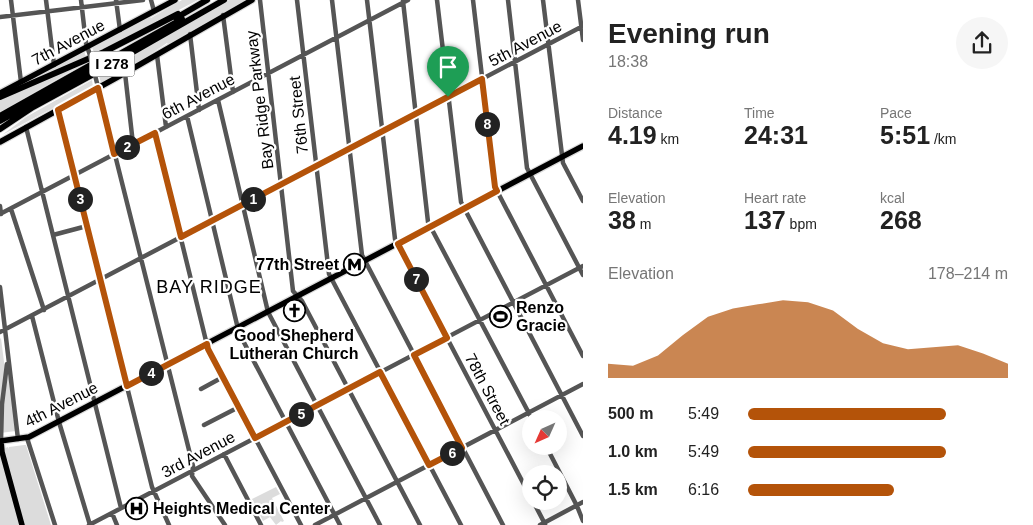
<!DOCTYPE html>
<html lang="en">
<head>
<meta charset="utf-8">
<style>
  :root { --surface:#fff; --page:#f6f6f6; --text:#222; --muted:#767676; --accent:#b45309 }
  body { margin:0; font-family:Helvetica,sans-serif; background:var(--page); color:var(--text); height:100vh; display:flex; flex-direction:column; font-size:19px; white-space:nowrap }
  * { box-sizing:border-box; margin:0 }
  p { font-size:16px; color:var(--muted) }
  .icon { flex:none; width:28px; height:28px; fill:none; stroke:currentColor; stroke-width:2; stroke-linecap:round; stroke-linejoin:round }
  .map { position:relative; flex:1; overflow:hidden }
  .side { display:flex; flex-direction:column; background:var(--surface); width:450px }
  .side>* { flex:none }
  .needle { width:32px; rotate:225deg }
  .fabs { position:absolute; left:522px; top:410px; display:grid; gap:10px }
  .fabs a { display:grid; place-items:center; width:45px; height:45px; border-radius:50%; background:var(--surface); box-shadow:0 5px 20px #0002; font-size:25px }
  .pin { position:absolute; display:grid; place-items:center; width:42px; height:42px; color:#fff; margin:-51px -21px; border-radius:50% 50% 50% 0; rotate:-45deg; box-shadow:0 0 5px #0007 }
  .pin .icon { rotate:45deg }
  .km { position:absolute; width:25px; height:25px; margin:-12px; border-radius:50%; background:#222; color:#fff; font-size:14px; line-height:25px; text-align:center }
  .round { display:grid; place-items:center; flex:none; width:52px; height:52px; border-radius:26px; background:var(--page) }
  .head { display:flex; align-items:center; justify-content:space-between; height:85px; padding:0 25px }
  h1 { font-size:28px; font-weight:700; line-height:38px }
  .figures { display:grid; grid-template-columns:repeat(3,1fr); gap:8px; height:85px; padding:5px 25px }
  .figures div { display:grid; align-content:center }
  .figures b { font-size:25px; font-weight:700 }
  .figures small { font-size:14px; font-weight:400 }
  .figures p { font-size:14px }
  .chart { height:140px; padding:10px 25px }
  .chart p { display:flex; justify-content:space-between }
  .chart svg { width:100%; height:90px; margin-top:5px; fill:var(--accent); opacity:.7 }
  ul { padding:0 25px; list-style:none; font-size:16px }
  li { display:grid; grid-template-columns:80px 60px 1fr; align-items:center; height:38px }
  li i { height:12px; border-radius:6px; background:var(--accent) }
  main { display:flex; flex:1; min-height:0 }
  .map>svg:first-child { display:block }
  .green { fill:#dcdcdc }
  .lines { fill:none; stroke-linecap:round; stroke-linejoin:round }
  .major-casing { stroke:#dbdbdb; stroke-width:8 }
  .highway-casing { stroke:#dbdbdb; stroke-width:8 }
  .minor { stroke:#555; stroke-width:4.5 }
  .major { stroke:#000; stroke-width:5.5 }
  .highway { stroke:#000; stroke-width:6 }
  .minor-bridge { stroke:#555; stroke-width:4.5 }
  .route-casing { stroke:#fff; stroke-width:10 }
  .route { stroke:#b45309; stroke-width:6 }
  .labels { text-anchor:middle; stroke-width:4.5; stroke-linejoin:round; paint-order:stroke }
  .shield { fill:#fff; stroke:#4c4c4c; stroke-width:1 }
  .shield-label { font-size:15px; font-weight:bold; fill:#000 }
  .street-label { font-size:16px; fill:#000; stroke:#fff }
  .poi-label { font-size:16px; font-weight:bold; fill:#000; stroke:#fff; text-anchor:start }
  .neighbourhood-label { font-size:18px; letter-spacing:1px; fill:#000; stroke:#fff }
</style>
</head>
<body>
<main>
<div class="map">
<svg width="583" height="525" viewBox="0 0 583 525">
  <rect width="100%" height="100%" fill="#fff"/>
  <path class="green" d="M182,0H198L100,51L94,53L92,47L150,17L151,18Z
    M229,0H245L168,44L167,43L146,57L101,83L99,76C143,51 185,25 229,0Z
    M84,51L86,57L15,88Z
    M87,62L0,112V98Z
    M92,80L93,87L2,135L26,117Z
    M1,338L4,362L9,379L16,431L0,433V339Z
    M24,445H26L51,525H0V450L8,447V449L9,447Z
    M276,487L280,494L272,498L284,521L282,522L281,521L276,525L270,517L263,521L252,499Z"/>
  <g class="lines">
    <defs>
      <path id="major" d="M0,93L175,0
        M0,142L125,73L252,0
        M0,441L29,437L583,146
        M1,441L2,452L22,525"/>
      <path id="highway" d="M176,18L207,0
        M0,97L104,52L178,14
        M0,116L110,54
        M0,121L182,19
        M0,129L33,107L110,65L224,0"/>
    </defs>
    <use href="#major" class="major-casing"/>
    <use href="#highway" class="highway-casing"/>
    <path class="minor" d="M11,0L21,82
      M46,0L54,65
      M81,0L86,43L89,52
      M116,0L120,30
      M151,0L154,11
      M260,0L293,291L302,301L420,525
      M297,0L329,274L461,525
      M332,0L362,255L503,525
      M367,0L395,239L531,498
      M437,0L461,202L583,436
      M473,0L495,187L583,356
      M508,0L527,168L583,275
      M543,0L563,163L583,201
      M578,0L583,40
      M403,1L428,222L532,419
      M223,15L233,92
      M0,17L143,0
      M190,34L199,110
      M157,55L166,127
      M125,73L133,144
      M98,87L193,466L192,476L225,525
      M218,100L268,312L380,525
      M58,110L152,487L169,525
      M187,116L239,333L340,525
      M26,127L121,508
      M155,133L208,349L301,525
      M0,206L1,214
      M11,209L44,310
      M0,214L408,0
      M53,235L87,226
      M0,287L18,439
      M32,316L59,422L90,525
      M0,332L583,26
      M201,389L223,377
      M204,425L239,407
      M27,438L55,525
      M1,441L2,404L7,364
      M546,446L577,506L583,521
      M224,454L261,525
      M533,501L545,524
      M112,513L117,525
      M89,525L583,266
      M315,525L583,384
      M540,525L583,502"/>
    <use href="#major" class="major"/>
    <use href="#highway" class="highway"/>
    <path class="minor-bridge" d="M89,52L97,83"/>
  </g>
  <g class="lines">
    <defs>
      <path id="route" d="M482,79L495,187L497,191L398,244L447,338L414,355L462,448L429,465L380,372L255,438L208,349L207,344L127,386L58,110L98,88L114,154L155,133L181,237Z"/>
    </defs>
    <use href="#route" class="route-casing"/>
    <use href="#route" class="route"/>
  </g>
  <defs>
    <symbol id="metro-ring" viewBox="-11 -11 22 22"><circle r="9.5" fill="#fff" stroke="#000" stroke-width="1.5"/><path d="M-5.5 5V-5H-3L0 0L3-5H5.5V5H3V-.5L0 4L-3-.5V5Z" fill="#000"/></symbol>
    <symbol id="church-ring" viewBox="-11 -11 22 22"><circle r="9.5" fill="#fff" stroke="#000" stroke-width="1.5"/><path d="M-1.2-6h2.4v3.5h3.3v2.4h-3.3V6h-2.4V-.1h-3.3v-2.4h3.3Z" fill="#000"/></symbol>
    <symbol id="stadium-ring" viewBox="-11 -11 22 22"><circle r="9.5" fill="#fff" stroke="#000" stroke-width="1.5"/><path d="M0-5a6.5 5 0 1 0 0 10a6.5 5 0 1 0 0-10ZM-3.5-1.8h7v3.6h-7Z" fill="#000"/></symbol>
    <symbol id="hospital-ring" viewBox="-11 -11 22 22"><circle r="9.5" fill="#fff" stroke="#000" stroke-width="1.5"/><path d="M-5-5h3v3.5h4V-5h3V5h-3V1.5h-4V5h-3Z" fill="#000"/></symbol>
  </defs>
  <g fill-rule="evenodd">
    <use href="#metro-ring" x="342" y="252" width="25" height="25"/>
    <use href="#church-ring" x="282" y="298" width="25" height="25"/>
    <use href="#stadium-ring" x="488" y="304" width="25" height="25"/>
    <use href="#hospital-ring" x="124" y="496" width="25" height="25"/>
  </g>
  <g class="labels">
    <rect class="shield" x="89.5" y="51.5" width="45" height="25" rx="4"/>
    <g class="shield-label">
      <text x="112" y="69">I 278</text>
    </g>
    <g class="street-label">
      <text transform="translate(68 42) rotate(-28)" y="6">7th Avenue</text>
      <text transform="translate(525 43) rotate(-28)" y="6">5th Avenue</text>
      <text transform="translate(198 96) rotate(-28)" y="6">6th Avenue</text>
      <text transform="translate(259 100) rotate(-97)" y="6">Bay Ridge Parkway</text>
      <text transform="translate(298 115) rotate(-96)" y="6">76th Street</text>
      <text transform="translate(488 389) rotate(62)" y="6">78th Street</text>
      <text transform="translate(61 404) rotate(-27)" y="6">4th Avenue</text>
      <text transform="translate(198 454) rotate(-28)" y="6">3rd Avenue</text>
    </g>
    <g class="poi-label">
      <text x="339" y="270" text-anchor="end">77th Street</text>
      <text x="516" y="313">Renzo<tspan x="516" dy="18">Gracie</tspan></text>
      <text x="294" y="341" text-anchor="middle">Good Shepherd<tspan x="294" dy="18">Lutheran Church</tspan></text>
      <text x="153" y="514">Heights Medical Center</text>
    </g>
    <g class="neighbourhood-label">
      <text x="209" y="293">BAY RIDGE</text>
    </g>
  </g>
</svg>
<div class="fabs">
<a><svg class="needle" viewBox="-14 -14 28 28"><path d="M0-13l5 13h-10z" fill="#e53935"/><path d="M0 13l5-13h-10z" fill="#767676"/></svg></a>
<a><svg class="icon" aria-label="locate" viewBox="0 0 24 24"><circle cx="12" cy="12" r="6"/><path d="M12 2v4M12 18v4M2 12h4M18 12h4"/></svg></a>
</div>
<div class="pin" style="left:448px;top:97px;background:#1e9e55"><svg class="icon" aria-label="arrive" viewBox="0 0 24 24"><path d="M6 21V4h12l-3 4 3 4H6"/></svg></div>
<b class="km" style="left:253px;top:199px">1</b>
<b class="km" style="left:127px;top:147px">2</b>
<b class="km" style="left:80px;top:199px">3</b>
<b class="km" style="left:151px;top:373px">4</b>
<b class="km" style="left:301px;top:414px">5</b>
<b class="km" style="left:452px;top:453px">6</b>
<b class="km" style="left:416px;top:279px">7</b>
<b class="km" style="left:487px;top:124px">8</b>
</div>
<section class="side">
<div class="head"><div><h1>Evening run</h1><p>18:38</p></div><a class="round"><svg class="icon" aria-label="share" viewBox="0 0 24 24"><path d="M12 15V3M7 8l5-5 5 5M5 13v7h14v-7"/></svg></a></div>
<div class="figures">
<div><p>Distance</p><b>4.19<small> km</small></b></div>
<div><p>Time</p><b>24:31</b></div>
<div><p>Pace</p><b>5:51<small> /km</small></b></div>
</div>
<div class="figures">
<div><p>Elevation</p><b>38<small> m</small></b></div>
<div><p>Heart rate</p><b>137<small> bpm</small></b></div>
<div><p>kcal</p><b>268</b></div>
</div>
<div class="chart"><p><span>Elevation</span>178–214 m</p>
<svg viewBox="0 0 160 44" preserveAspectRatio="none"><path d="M0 44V37L10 38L20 33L30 23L40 14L50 10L60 8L70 6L80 7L90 11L100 20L110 27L120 30L130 29L140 28L150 32L160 37V44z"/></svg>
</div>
<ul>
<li><b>500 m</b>5:49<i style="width:76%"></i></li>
<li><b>1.0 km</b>5:49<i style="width:76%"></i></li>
<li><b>1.5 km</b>6:16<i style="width:56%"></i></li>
</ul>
</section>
</main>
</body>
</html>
